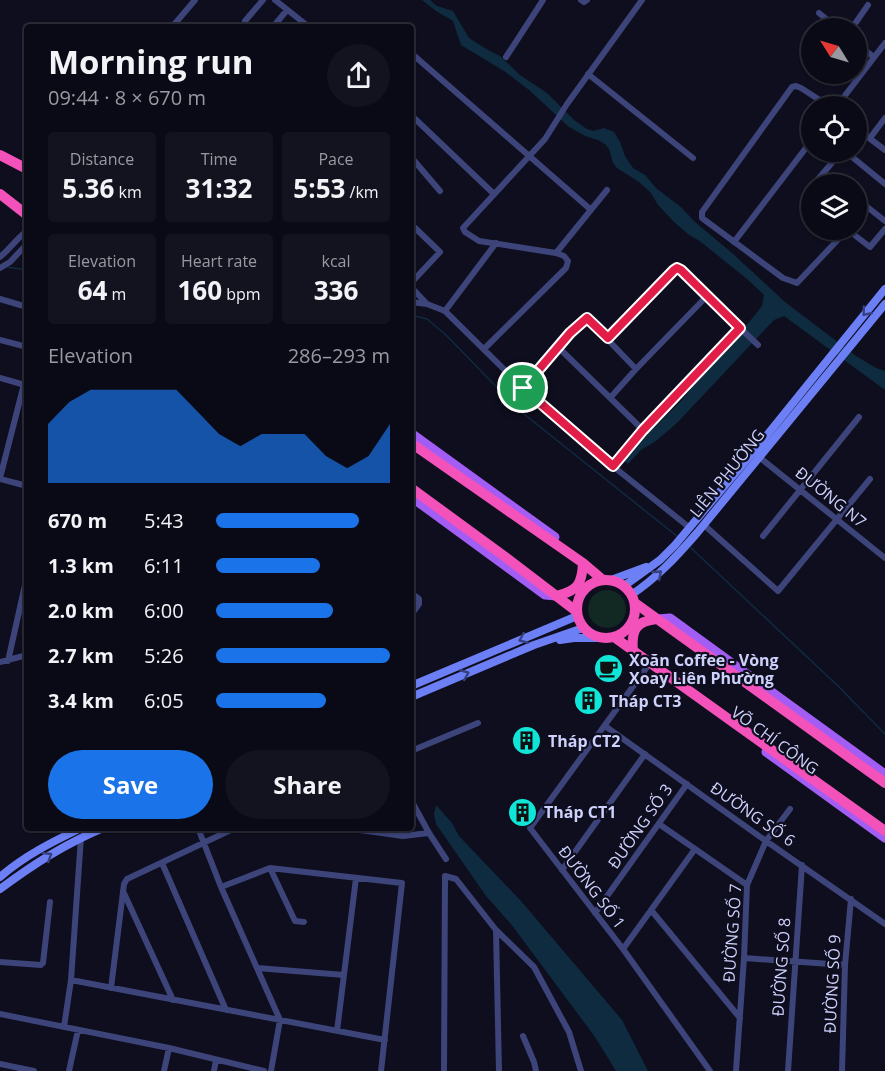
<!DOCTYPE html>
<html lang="en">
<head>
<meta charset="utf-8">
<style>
  :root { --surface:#0a0a16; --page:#13131f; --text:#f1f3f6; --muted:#999aa1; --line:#2a2b35; --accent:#1a73e8 }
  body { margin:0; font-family:"Open Sans",sans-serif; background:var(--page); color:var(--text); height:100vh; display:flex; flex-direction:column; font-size:22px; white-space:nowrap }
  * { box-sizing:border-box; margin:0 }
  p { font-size:20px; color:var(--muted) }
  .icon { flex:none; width:33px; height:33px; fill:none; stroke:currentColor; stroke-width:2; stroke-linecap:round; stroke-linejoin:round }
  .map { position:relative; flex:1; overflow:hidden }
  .details { position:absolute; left:24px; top:24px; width:390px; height:807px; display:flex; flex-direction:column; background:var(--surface); border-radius:6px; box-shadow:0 2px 4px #0004,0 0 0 2px var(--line) }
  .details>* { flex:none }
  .needle { width:39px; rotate:307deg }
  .tools { position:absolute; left:801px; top:18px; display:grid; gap:12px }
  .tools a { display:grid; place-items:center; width:66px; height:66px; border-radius:50%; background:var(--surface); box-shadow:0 2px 4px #0004,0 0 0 2px var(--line); font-size:30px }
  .pin { position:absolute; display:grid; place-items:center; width:51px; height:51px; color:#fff; margin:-26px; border:3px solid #fff; border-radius:50%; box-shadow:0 2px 6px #0007 }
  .round { display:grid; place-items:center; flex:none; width:63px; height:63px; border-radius:32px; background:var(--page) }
  .overview { display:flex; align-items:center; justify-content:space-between; height:102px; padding:0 24px }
  h1 { font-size:33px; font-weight:700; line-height:45px }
  .figures { display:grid; grid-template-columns:repeat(3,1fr); gap:9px; height:102px; padding:6px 24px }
  .figures div { display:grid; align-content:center; border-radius:6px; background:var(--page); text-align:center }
  .figures b { font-size:26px; font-weight:700 }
  .figures small { font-size:16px; font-weight:400 }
  .figures p { font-size:16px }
  .chart { height:168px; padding:12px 24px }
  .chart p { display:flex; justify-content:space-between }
  .chart svg { width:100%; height:108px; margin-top:6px; fill:var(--accent); opacity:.7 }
  .primary-button { display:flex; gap:12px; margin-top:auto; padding:12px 24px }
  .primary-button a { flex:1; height:69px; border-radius:36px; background:var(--accent); color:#fff; font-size:24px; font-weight:700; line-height:69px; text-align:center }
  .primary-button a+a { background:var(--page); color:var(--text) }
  ul { padding:0 24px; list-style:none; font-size:20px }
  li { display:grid; grid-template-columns:96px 72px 1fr; align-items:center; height:45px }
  li i { height:15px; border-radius:8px; background:var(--accent) }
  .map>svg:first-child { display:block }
  .grass { fill:#112823 }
  .water { fill:#0f2b40 }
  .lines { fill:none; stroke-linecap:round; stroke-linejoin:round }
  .stream { stroke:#0f2b40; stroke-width:1.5 }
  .street { stroke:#3c447a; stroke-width:6 }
  .secondary { stroke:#6c7ff5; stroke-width:8 }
  .primary { stroke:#a25df4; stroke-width:9 }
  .highway { stroke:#f352ba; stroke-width:10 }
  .oneway { stroke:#38417f }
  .route-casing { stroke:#fff; stroke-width:12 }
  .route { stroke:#e11d48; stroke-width:8 }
  .labels { text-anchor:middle; stroke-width:4.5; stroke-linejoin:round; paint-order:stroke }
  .street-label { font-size:16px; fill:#ced1fc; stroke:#0e0e1e }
  .poi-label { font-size:16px; font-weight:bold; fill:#ced1fc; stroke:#0e0e1e; text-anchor:start }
</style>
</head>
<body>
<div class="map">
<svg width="885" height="1071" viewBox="0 0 885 1071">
  <rect width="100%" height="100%" fill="#0e0e1e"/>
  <path class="grass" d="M588 609a19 19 0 1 1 38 0a19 19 0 1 1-38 0Z"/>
  <path class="water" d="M422,0H430L437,6L453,11L469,38L488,50L500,56L520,75L547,93L574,120L587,129L593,131L604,128L614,132L620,142L625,156L633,168L645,175L656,188L682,208L695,222L732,253L785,302L856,356L876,368L885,371V390L784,316L774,320L677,423L656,441L641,450L628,464L621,459L632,445L656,426L682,400L712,363L734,341L762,306L764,295L747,279L701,242L688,234L674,222L658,205L651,193L639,182L617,168L613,163L609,149L605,144L598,140L585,136L569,127L529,90L504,71L461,45L453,21L436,11Z
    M436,805L452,823L459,836L521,901L622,1020L648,1071H616L595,1037L511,924L486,896L436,824L434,814Z"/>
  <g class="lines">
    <path class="stream" d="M7,267L27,270
      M411,315L427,319L446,335L519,410L678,537
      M691,548L837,685L885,734"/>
    <path class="street" d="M275,0L309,27
      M581,0L584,2L587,0
      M819,13L837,28
      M245,21L263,0
      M172,27L195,0
      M273,27L287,10
      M852,28L868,5
      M856,44L874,57
      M411,53L590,209
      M506,57L543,0
      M588,74L693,158
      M829,106L801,88L796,86L792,87L702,212V218L783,278L797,283L847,230
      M837,106L885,43
      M411,115L494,194
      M856,128L885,150
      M870,138L885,118
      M846,152L885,184
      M411,157L440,191
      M814,184L841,152
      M812,188L805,195L812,200
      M856,198L885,221
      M411,224L440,252L411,283
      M848,230L870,247L885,229
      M734,242L812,140
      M556,253L607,190
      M0,257C10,249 17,238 27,231
      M0,268L10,262L27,244
      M411,287L427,304
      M0,299L27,307
      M411,302L427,304L445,311L528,393L604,459L690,528
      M445,311L496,243
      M740,328L758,345
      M607,338L674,270L677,268L681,270L740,328L643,430L613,466
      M0,340L27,347
      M558,347L643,430
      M484,349L566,268L568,261L564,256L556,253L479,241L465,232L463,228L545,139L567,104L642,0
      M0,378L25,385
      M523,388L570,333L587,318L636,369
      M610,398L636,369L707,296
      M759,457L885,558
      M0,478L24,384
      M0,479L27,486
      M704,525L778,591L870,479
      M763,536L859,417
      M411,593L419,599V604L411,615
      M8,661L27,576
      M0,662L27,655
      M650,663L530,828L623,949L710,1071
      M605,726L766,841L885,924
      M411,751L478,723
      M411,800L429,833L446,859
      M659,824L747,885
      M198,828L221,887L280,1020L271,1071
      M346,828L403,836L429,833
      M162,863L226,1010
      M270,868L295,921L304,922
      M562,870L645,754
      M221,887L270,868L402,883L381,1071
      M123,891L173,1000
      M651,910L740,1018
      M595,913L687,784
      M496,930L499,1071
      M623,949L695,849
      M744,958L845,965
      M0,962L41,965L43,963L50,902
      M257,968L344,975
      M71,980L385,1040
      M111,988L124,884L127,879L235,828
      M0,1014L169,1048L264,1071
      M64,1027L71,980L81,837
      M337,1031L356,878
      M523,1036L534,1062L536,1071
      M0,1064L34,1071
      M69,1071L78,1030
      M164,1071L169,1048
      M214,1071L216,1060
      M444,1071L445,876L456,879L496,930L534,967L569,1032L581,1071
      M736,1071L744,958L747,885L766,841L790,809
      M788,1071L802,865
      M842,1071L845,965L851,899"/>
    <path class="secondary" d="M611,580L646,567
      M624,586L660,560L675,545L759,445L885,289
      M631,595C658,577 676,557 697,533L885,304
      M560,640L574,638H597
      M411,686L577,616
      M411,697L534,645L583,628
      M0,877C24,856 52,842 81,828
      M0,889C34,864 63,845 103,828"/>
    <path class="primary" d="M411,433L555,537
      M411,497L545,595L556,596
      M657,619L670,618L885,774
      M766,752L885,838"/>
    <path class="highway" d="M0,155L27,169
      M0,194L27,215
      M411,443L583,563L603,580
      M411,488L508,559L576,611
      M577 609a29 29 0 1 1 58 0a29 29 0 1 1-58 0Z
      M556,596C577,591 582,585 583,563
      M635,603L885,783
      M614,637L885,831
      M633,651C631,630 636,621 657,619"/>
  </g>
  <defs><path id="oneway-chevron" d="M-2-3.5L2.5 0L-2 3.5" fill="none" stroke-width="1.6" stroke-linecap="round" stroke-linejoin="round" transform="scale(1.5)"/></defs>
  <g class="oneway">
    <use href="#oneway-chevron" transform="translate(866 312) rotate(129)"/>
    <use href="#oneway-chevron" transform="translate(658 574) rotate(-41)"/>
    <use href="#oneway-chevron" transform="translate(523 639) rotate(157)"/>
    <use href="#oneway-chevron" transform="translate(465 674) rotate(-22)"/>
    <use href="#oneway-chevron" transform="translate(48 856) rotate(-32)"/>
  </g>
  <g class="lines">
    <defs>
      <path id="route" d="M677,268L681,270L740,328L643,430L613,466L523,388L570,333L587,318L608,338L674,270Z"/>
    </defs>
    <use href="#route" class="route-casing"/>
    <use href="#route" class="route"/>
  </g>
  <defs>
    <symbol id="cafe-disc" viewBox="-11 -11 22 22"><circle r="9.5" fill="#10e6d8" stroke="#0e0e1e"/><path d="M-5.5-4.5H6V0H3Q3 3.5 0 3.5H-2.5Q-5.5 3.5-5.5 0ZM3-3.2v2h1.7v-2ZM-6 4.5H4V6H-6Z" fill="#111"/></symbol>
    <symbol id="building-disc" viewBox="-11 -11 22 22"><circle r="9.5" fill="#10e6d8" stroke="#0e0e1e"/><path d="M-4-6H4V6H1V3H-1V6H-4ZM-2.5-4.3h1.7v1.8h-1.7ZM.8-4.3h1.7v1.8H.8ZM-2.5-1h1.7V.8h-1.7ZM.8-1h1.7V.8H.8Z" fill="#111"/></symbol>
  </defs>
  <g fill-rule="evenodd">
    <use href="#cafe-disc" x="592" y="652" width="33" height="33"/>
    <use href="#building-disc" x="572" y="684" width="33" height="33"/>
    <use href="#building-disc" x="510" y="724" width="33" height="33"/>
    <use href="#building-disc" x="506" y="796" width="33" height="33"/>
  </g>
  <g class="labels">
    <g class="street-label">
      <text transform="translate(727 473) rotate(-51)" y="6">LIÊN PHƯỜNG</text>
      <text transform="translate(831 497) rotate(39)" y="6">ĐƯỜNG N7</text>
      <text transform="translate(775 740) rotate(36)" y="6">VÕ CHÍ CÔNG</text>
      <text transform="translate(753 814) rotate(35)" y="6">ĐƯỜNG SỐ 6</text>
      <text transform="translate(640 826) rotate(-55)" y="6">ĐƯỜNG SỐ 3</text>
      <text transform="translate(592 887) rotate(53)" y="6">ĐƯỜNG SỐ 1</text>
      <text transform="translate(732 933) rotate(-86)" y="6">ĐƯỜNG SỐ 7</text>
      <text transform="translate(781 967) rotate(-86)" y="6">ĐƯỜNG SỐ 8</text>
      <text transform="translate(832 984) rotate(-87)" y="6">ĐƯỜNG SỐ 9</text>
    </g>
    <g class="poi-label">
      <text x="629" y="666">Xoăn Coffee - Vòng<tspan x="629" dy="18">Xoay Liên Phường</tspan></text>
      <text x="609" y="707">Tháp CT3</text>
      <text x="548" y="747">Tháp CT2</text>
      <text x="544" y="818">Tháp CT1</text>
    </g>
  </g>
</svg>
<div class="tools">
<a><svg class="needle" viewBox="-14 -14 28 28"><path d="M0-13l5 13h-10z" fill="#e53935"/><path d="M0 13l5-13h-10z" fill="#999aa1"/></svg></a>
<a><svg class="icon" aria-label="locate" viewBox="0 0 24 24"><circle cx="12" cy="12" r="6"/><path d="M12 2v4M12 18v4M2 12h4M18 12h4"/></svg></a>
<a><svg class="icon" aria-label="layers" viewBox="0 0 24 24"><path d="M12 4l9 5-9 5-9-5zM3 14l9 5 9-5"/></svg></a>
</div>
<div class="pin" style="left:523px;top:388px;background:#1e9e55"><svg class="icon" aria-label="arrive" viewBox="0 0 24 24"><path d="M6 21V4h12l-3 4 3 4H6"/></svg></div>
<section class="details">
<div class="overview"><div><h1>Morning run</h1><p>09:44 · 8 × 670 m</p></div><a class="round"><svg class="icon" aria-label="share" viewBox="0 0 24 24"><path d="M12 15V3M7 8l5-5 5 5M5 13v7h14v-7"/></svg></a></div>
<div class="figures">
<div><p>Distance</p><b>5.36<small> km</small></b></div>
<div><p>Time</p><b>31:32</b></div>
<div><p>Pace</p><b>5:53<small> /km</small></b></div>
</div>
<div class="figures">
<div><p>Elevation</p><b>64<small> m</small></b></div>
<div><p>Heart rate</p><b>160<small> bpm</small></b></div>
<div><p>kcal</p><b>336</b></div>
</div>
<div class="chart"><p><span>Elevation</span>286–293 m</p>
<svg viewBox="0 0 160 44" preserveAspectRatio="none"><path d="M0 44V20L10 11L20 6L30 6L40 6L50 6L60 6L70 15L80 24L90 29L100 24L110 24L120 24L130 33L140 38L150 33L160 20V44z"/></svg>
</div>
<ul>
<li><b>670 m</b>5:43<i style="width:82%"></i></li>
<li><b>1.3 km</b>6:11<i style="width:60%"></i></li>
<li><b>2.0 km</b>6:00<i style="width:67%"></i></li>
<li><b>2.7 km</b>5:26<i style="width:100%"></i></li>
<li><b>3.4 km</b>6:05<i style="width:63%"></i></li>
</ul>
<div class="primary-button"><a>Save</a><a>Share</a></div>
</section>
</div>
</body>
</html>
